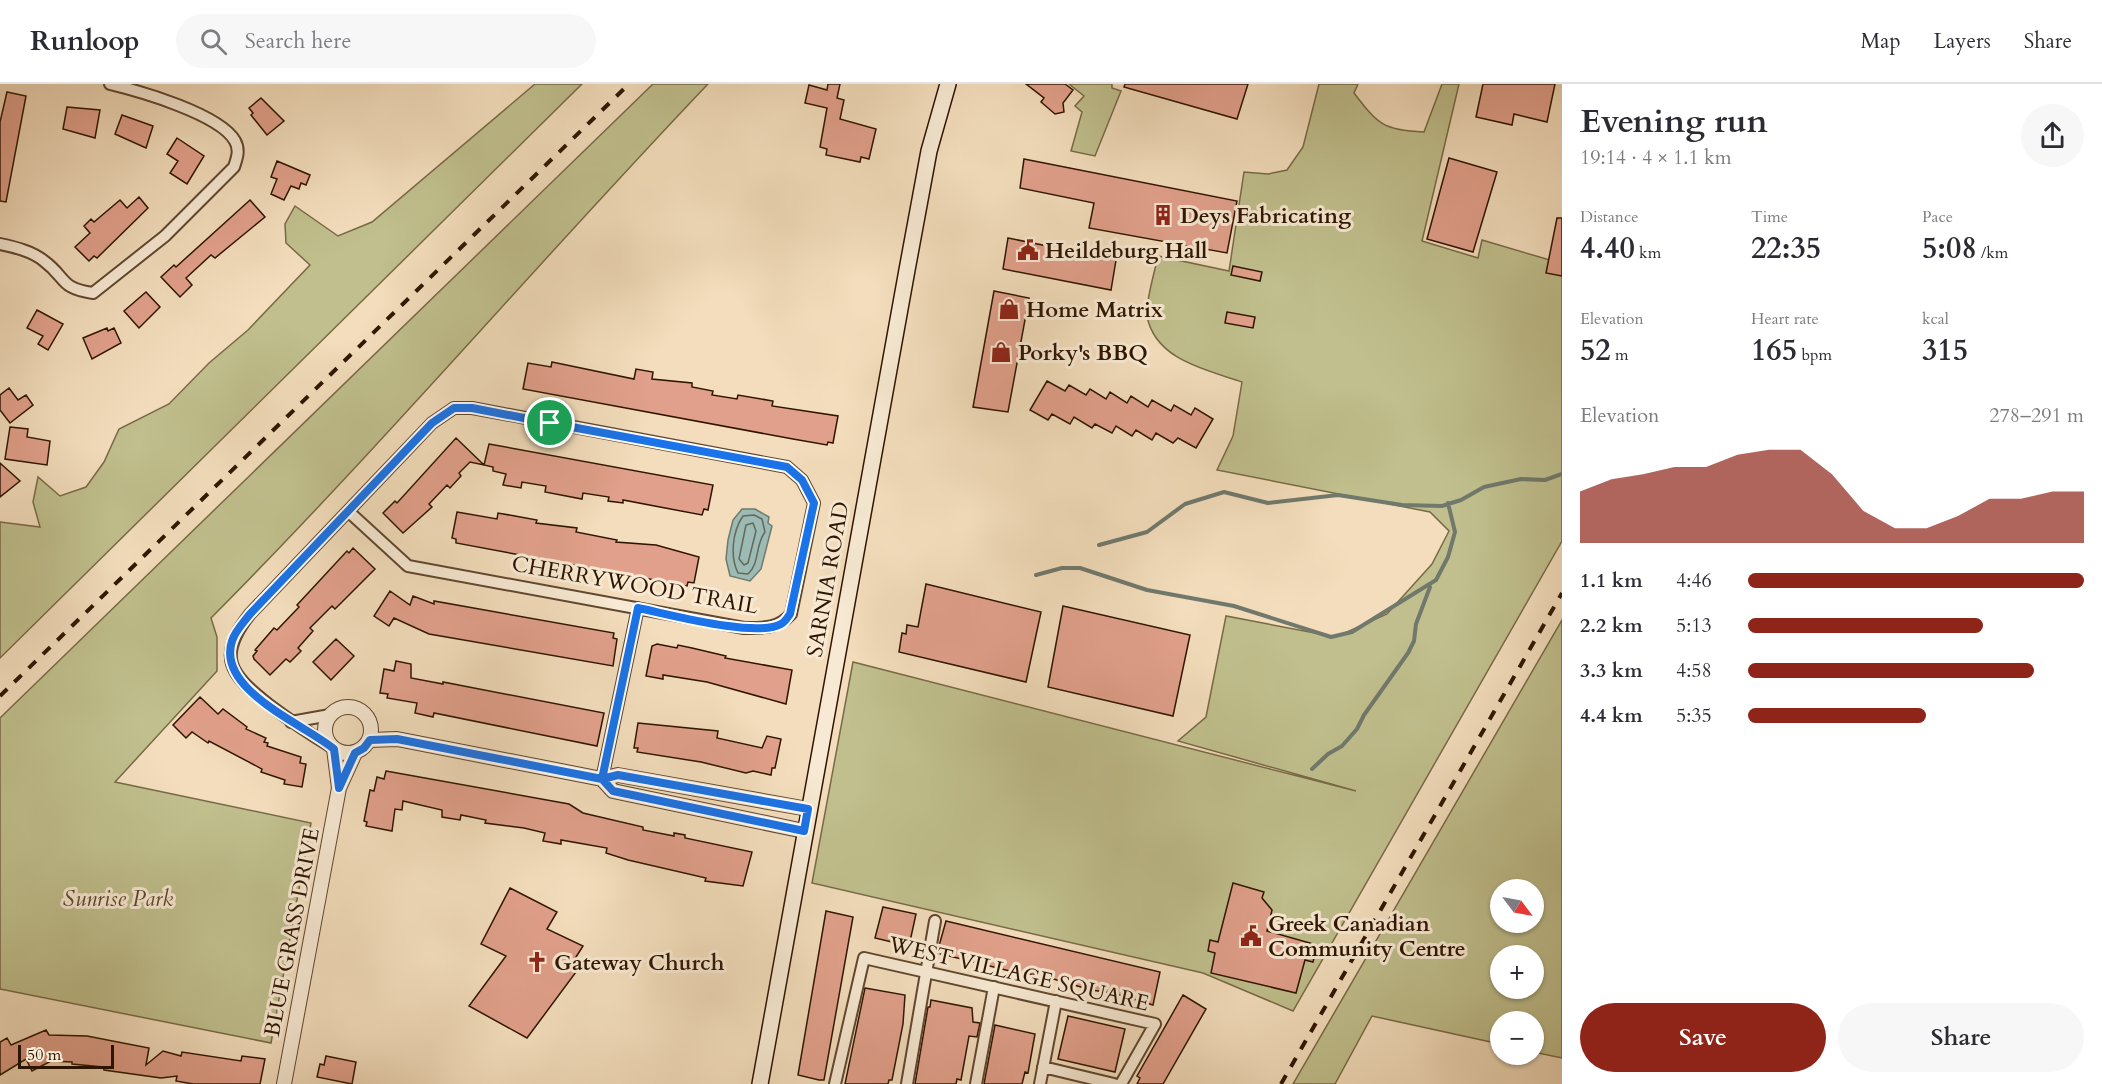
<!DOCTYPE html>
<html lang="en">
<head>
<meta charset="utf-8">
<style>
  :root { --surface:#fff; --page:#f7f7f7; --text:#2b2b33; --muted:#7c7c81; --line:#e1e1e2; --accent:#8f2418 }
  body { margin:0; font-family:Cardo,serif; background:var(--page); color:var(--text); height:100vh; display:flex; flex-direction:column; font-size:22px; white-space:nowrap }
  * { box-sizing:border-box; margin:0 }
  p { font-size:20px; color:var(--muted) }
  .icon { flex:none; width:33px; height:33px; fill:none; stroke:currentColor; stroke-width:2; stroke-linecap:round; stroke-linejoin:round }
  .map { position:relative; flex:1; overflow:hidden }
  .drawer { display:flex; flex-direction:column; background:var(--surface); width:540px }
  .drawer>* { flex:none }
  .needle { width:39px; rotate:122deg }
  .buttons { position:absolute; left:1490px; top:795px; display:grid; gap:12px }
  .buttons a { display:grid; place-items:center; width:54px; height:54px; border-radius:50%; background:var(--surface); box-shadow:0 2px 4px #0004; font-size:30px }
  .scale { position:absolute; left:18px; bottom:15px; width:96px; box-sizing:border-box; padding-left:6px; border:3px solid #2f1500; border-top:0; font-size:16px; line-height:21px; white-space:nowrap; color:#2f1500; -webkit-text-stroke:4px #f7e9d3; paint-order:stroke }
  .pin { position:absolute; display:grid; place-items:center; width:51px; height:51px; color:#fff; margin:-26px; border:3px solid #fff; border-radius:50%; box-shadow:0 2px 6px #0007 }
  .round { display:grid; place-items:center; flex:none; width:63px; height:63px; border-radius:32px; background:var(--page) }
  .summary { display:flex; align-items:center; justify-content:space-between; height:102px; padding:0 18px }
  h1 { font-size:33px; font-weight:700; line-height:45px }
  .figures { display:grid; grid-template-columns:repeat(3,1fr); gap:9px; height:102px; padding:6px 18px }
  .figures div { display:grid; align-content:center }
  .figures b { font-size:30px; font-weight:700 }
  .figures small { font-size:16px; font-weight:400 }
  .figures p { font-size:16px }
  .chart { height:168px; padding:12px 18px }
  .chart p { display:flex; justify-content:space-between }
  .chart svg { width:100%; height:108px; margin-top:6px; fill:var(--accent); opacity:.7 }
  .button { display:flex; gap:12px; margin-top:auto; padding:12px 18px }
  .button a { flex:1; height:69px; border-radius:36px; background:var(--accent); color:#fff; font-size:24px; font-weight:700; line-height:69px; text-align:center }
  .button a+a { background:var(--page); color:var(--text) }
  ul { padding:0 18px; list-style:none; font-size:20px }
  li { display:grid; grid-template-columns:96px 72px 1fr; align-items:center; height:45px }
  li i { height:15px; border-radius:8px; background:var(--accent) }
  header { display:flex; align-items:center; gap:36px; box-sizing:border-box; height:84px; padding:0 30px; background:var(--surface); border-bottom:2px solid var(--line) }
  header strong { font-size:28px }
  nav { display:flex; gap:33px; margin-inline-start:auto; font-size:21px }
  .search { width:420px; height:54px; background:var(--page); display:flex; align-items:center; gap:15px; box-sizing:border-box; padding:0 21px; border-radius:33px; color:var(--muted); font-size:22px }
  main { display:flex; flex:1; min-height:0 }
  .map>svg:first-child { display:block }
  .green { fill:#c0bf8d; stroke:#786a46; stroke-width:1.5; fill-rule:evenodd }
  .water { fill:#9bbbb4; stroke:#70796c; stroke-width:1.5 }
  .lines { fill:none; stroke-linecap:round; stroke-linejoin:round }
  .shore { stroke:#65685a; stroke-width:1.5 }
  .stream { stroke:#70796c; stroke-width:4 }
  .building { fill:#e1a08b; stroke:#2f1500; stroke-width:1.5 }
  .minor-casing { stroke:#60472f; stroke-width:14 }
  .tertiary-casing { stroke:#60472f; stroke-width:16 }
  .secondary-casing { stroke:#2f1500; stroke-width:18 }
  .minor { stroke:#f7e9d3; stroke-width:10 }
  .tertiary { stroke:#f7e9d3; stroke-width:14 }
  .secondary { stroke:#f7e9d3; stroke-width:15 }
  .rail { stroke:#2f1500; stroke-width:4; stroke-dasharray:10 10; stroke-linecap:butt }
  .route-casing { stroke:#fff; stroke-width:12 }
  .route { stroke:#1a73e8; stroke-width:8 }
  .labels { text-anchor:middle; stroke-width:6; stroke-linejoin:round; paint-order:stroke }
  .poi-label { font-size:22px; font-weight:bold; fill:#2f1500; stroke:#f7e9d3; text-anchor:start }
  .street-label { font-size:22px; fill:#2f1500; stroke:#f7e9d3 }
  .park-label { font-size:22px; font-style:italic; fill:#5a482a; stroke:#f7e9d3 }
</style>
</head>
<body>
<header>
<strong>Runloop</strong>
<div class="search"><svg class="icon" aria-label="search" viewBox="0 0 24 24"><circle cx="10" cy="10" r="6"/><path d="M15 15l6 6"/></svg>Search here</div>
<nav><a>Map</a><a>Layers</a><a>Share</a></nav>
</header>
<main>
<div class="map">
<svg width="1562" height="1000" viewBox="0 0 1562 1000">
  <rect width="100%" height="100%" fill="#f3ddbc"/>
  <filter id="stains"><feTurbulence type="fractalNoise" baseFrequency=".00333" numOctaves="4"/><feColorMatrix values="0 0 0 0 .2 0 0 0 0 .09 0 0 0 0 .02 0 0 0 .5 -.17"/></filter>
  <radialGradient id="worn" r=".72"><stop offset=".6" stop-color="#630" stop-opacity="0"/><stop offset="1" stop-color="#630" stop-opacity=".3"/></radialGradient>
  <path class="green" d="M535,0H582L0,574V438L40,443L33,418L38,393L60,412L86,403L104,378L119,345L169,320L209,279L248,246L310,181L286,159L285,140L295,122L338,152L372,138Z
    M653,0H708C540,176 382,362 211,534L217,553V587L115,698L311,739L271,959L0,905V634Z
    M1069,0H1112V4L1121,7L1095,72L1071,67L1082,28L1075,22L1084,12Z
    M1319,0H1358L1354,9C1378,40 1382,46 1424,48L1442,0H1459L1422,157L1478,174L1482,156L1553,177L1562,175V457L1293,927L1203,889L812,799L853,578L1356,707L1178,657L1206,633L1226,532L1336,553L1387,530L1432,480L1449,447L1430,428L1217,386L1233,352L1242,298C1207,286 1155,276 1147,232C1145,219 1155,187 1158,172L1229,187L1244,88L1268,90L1287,86L1303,63Z
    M1562,536V974L1533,968V938H1500V960L1372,932L1335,1000H1293ZM1500,806H1533V838H1500ZM1500,872H1533V904H1500Z"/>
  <path class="water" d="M742,425H755L769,433L768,439L772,442L761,485L750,497L730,492L726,475L728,456L733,436Z"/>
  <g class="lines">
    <path class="shore" d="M754,431L762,435L765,448C755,461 760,479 748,490L738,489C730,473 732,448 743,432Z
      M753,439L756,447L748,479L744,481L739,475L746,441Z"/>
    <path class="stream" d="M1099,461L1147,448L1185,420L1224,408L1268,419L1338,411L1402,421L1442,422L1461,416L1484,403L1521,395L1545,396L1562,390
      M1036,491L1062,484H1080L1147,506L1234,522L1331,553L1352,548L1436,496L1448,473L1455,448L1448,419
      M1312,685L1328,670L1342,662L1357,645L1364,631L1408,569L1414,557L1416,540L1430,503"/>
  </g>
  <path class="building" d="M828,0H840L837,14L844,16L840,35L876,45L869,75L861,73L860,78L826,71L827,65L820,63L827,24L805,19L809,1L827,6Z
    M1026,0H1065L1073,6L1063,19L1064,28L1055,30L1041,18L1044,14Z
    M1125,0H1248L1237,35L1124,3Z
    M1483,0H1555L1547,38L1514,30L1512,41L1476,33Z
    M7,8L26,12L6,118L0,117V38Z
    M261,14L284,37L267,51L251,31L253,29L249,24Z
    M67,23L100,26L95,54L63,45Z
    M122,31L153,42L146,64L115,50Z
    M177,54L204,72L187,100L170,89L178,77L167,70Z
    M1449,74L1497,88L1473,168L1427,155Z
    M1024,75L1237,117L1227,169L1089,144L1094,119L1020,104Z
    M277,77L310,91L306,101L301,99L299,105L291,102L284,116L271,110L277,95L271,93Z
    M139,113L148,124L97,174L94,172L89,177L75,163L90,149L84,142L91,135L94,138L120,116L127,124Z
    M250,116L265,133L215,174L211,171L186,194L192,201L180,213L161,193L174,181L176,183Z
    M1557,134H1562V192L1546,189Z
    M1008,154L1116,176L1111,206L1003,185Z
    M1233,182L1262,188L1260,197L1231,191Z
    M994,207L1029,214L1008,328L973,323Z
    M146,208L160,223L139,244L124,227Z
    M37,226L63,240L48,266L38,260L43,252L27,244Z
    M1227,228L1255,233L1253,244L1225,239Z
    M107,244L108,247L114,244L121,259L92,275L83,254Z
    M552,278L634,295L636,285L653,288L652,295L692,299V303L713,307L712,311L737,315L738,311L773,317L772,322L838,332L833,359L828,358L827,361L793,355L523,305L528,279L551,283Z
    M1047,297L1065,307L1069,301L1086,311L1090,305L1106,315L1110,308L1127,319L1131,312L1148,323L1152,316L1171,327L1174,321L1191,331L1195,324L1213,335L1196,364L1178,354L1173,359L1156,349L1152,356L1136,346L1132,352L1116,342L1112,349L1095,340L1092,344L1074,333L1070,340L1052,330L1048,336L1030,326Z
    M9,304L18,316L26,311L33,321L10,339L0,326V311Z
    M10,343L28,345L27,353L50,357L47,381L5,375Z
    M456,354L484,381L470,378L459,389L461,392L450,404L447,401L429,420L432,423L403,449L383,429L395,417L397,419Z
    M489,360L713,401L708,426L704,425L702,431L623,416V419L608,417L609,413L583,409L582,415L545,408L546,402L522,398L521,404L503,401L506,390L493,387V383L484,381Z
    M0,379L20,397L0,413Z
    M457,428L497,435L498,429L515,432L537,436L536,439L577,444L576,448L617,456L616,458L656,461L699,473L694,499L688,498L687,502L456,459V455L452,454Z
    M353,464L375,485L335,525L332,522L310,544L313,547L298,564L301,567L290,578L286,575L270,591L254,575L253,572L257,567L255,566L274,544L277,546L299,523L297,521L347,467L349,469Z
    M926,500L1041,528L1026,598L899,568L902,549L906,550L907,541L918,543Z
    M390,507L410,521L413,512L434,520V517L614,549L613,554L617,555L613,582L429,550L394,534L389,542L374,532Z
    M1063,522L1190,551L1173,632L1048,603Z
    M336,555L354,572L331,596L313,578Z
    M657,560L677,564L678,561L692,564L726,572L725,574L792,586L786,620L707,598L663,591V595L646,592L652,562Z
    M396,577L411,580V594L443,600V598L604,629L597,662L434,629L433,633L415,629L417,619L387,614L388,610L380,609L384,585L394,587Z
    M200,613L218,630L223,625L247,643L246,645L266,654L264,658L268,659L267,662L301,673L300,679L306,680L302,703L284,700L285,696L261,688L262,685L209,657L208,659L192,648L186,654L173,641Z
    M638,639L718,647L717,654L762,664L767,652L781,655L775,684H772L771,691L753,687L746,689L701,678L637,668L638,664H634Z
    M386,687L569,720L583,729L643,743V746L674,752V749L685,751V754L752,768L743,802L705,797L706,794L628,776L606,769L607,764L561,756V760L543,757L545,749L524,744L485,739L486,736L461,731L460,736L442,733V726L403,717L402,726L395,725L392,747L366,742L367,738L364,737L370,706L374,707L377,693L384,695Z
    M1233,799L1264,808L1262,814L1272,826L1267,847L1317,861L1313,878L1305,876L1296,909L1211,889L1215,869L1208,867L1210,856L1218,858Z
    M510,804L557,828L547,845L583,862L569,884L576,888L527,954L469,922L506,872L481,860Z
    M883,823L916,830L909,862L875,854Z
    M826,827L853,833L824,996H819L798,991Z
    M946,837L1160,888L1153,921L1113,909L1091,906L1040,891L1018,889L937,869Z
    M865,904L905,911L903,940L892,996H889L888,1000H845Z
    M1183,911L1206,925L1163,1000H1137L1140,994L1137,992Z
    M931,916L972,924L973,938L980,939L977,953L969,952L961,996L957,995L956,1000H915L928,923H930Z
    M1068,932L1125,945L1115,988L1058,975Z
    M995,941L1035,950L1028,989L1025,988L1022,1000H984Z
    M46,946L49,951L87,952L149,964L146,981L163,967L181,972L182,968L241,977L242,972L265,975L260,1000H193L176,997L177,992L161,994L104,986L103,983L72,980V978L51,977L32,987L26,975L0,991V958L7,954L11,961Z
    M326,972L356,978L352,1000L317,993L320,980L324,981Z"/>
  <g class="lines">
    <defs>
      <path id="minor" d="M0,160C14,163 32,167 44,177C67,194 59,204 93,209L165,152L234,83C237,74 240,66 235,57C220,30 139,7 110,0
        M291,638L330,631
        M330,662C308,649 288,635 268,620C230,590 216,573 250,530L432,339L454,324H472L787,383L802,396L814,419L791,530C778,545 763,544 744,544L408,482L348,427
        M602,695L638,524
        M1043,983L1114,1000
        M835,1000L864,874L1155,940L1121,1000
        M907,1000L935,837
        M976,1000L994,903
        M1040,1000L1056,917"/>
      <path id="tertiary" d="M325 646a23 23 0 1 1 46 0a23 23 0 1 1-46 0Z
        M370,656L397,655L602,695L618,691L808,725
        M334,665L339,704
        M602,695L613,707L804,747
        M284,1000L339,704L355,669"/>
      <path id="secondary" d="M760,1000L907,186L929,67L948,0"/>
    </defs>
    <use href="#minor" class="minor-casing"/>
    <use href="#tertiary" class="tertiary-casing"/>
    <use href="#secondary" class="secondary-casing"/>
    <use href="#minor" class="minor"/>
    <use href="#tertiary" class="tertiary"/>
    <use href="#secondary" class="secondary"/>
    <path class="rail" d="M0,612L629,0
      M1281,1000L1562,509"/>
  </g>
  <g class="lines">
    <defs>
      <path id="route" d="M550,339L472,324H454L432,339L250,530C244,538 235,547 232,557C216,606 304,640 334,665L339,704L355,669L364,664L370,656L397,655L602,695L613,707L804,747L808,725L618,691L602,695L638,524C668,530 756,554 781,540C785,538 788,533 790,530L814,419L802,396L787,383L550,339"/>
    </defs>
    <use href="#route" class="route-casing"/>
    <use href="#route" class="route"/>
  </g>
  <defs>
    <symbol id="building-bare" viewBox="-9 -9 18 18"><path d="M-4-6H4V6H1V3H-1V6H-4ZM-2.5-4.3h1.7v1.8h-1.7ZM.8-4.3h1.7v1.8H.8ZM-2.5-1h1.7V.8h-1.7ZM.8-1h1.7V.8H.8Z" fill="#8f2418" stroke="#f7e9d3" stroke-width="2.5" paint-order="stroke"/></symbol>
    <symbol id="civic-bare" viewBox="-9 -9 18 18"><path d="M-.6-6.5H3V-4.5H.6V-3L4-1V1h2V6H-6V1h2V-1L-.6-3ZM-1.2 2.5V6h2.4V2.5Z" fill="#8f2418" stroke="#f7e9d3" stroke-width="2.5" paint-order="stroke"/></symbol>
    <symbol id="shop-bare" viewBox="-9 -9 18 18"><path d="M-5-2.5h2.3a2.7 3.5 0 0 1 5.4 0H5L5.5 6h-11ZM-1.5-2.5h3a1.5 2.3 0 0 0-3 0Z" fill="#8f2418" stroke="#f7e9d3" stroke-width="2.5" paint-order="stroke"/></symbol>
    <symbol id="church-bare" viewBox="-9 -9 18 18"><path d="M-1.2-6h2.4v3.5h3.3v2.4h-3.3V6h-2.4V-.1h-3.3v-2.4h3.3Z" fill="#8f2418" stroke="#f7e9d3" stroke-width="2.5" paint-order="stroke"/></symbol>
  </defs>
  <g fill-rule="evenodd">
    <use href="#building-bare" x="1148" y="116" width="30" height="30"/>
    <use href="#civic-bare" x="1013" y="151" width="30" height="30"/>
    <use href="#shop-bare" x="994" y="210" width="30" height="30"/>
    <use href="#shop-bare" x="986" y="253" width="30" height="30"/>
    <use href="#civic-bare" x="1236" y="837" width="30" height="30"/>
    <use href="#church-bare" x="522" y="863" width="30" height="30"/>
  </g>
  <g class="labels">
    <g class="poi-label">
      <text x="1180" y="139">Deys Fabricating</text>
      <text x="1045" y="174">Heildeburg Hall</text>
      <text x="1026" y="233">Home Matrix</text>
      <text x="1018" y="276">Porky's BBQ</text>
      <text x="1268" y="847">Greek Canadian<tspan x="1268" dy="25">Community Centre</tspan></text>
      <text x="554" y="886">Gateway Church</text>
    </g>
    <g class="street-label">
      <text transform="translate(827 495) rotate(-80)" y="8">SARNIA ROAD</text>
      <text transform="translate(635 500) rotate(10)" y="8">CHERRYWOOD TRAIL</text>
      <text transform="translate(291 848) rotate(-79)" y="8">BLUE GRASS DRIVE</text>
      <text transform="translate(1019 889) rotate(13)" y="8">WEST VILLAGE SQUARE</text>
    </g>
    <g class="park-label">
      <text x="118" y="822">Sunrise Park</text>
    </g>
  </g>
  <rect width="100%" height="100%" filter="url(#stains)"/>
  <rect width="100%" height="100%" fill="url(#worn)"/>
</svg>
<div class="buttons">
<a><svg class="needle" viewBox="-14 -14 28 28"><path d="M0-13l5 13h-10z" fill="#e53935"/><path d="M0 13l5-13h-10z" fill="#7c7c81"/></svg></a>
<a>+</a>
<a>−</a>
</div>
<div class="scale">50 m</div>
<div class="pin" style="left:550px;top:339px;background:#1e9e55"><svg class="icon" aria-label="arrive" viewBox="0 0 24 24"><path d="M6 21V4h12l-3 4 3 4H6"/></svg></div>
</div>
<section class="drawer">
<div class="summary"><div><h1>Evening run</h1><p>19:14 · 4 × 1.1 km</p></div><a class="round"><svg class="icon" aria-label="share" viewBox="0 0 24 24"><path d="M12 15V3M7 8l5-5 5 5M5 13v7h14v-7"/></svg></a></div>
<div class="figures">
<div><p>Distance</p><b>4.40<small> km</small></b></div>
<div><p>Time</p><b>22:35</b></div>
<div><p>Pace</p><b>5:08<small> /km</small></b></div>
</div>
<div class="figures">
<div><p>Elevation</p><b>52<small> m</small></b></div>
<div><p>Heart rate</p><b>165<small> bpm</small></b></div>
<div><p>kcal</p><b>315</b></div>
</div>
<div class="chart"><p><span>Elevation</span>278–291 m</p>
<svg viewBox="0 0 160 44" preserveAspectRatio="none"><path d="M0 44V23L10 18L20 16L30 13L40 13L50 8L60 6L70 6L80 16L90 31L100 38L110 38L120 33L130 26L140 26L150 23L160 23V44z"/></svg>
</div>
<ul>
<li><b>1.1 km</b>4:46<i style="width:100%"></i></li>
<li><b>2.2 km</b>5:13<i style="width:70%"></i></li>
<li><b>3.3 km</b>4:58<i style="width:85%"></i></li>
<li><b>4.4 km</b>5:35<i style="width:53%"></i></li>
</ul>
<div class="button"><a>Save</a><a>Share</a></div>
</section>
</main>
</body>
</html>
